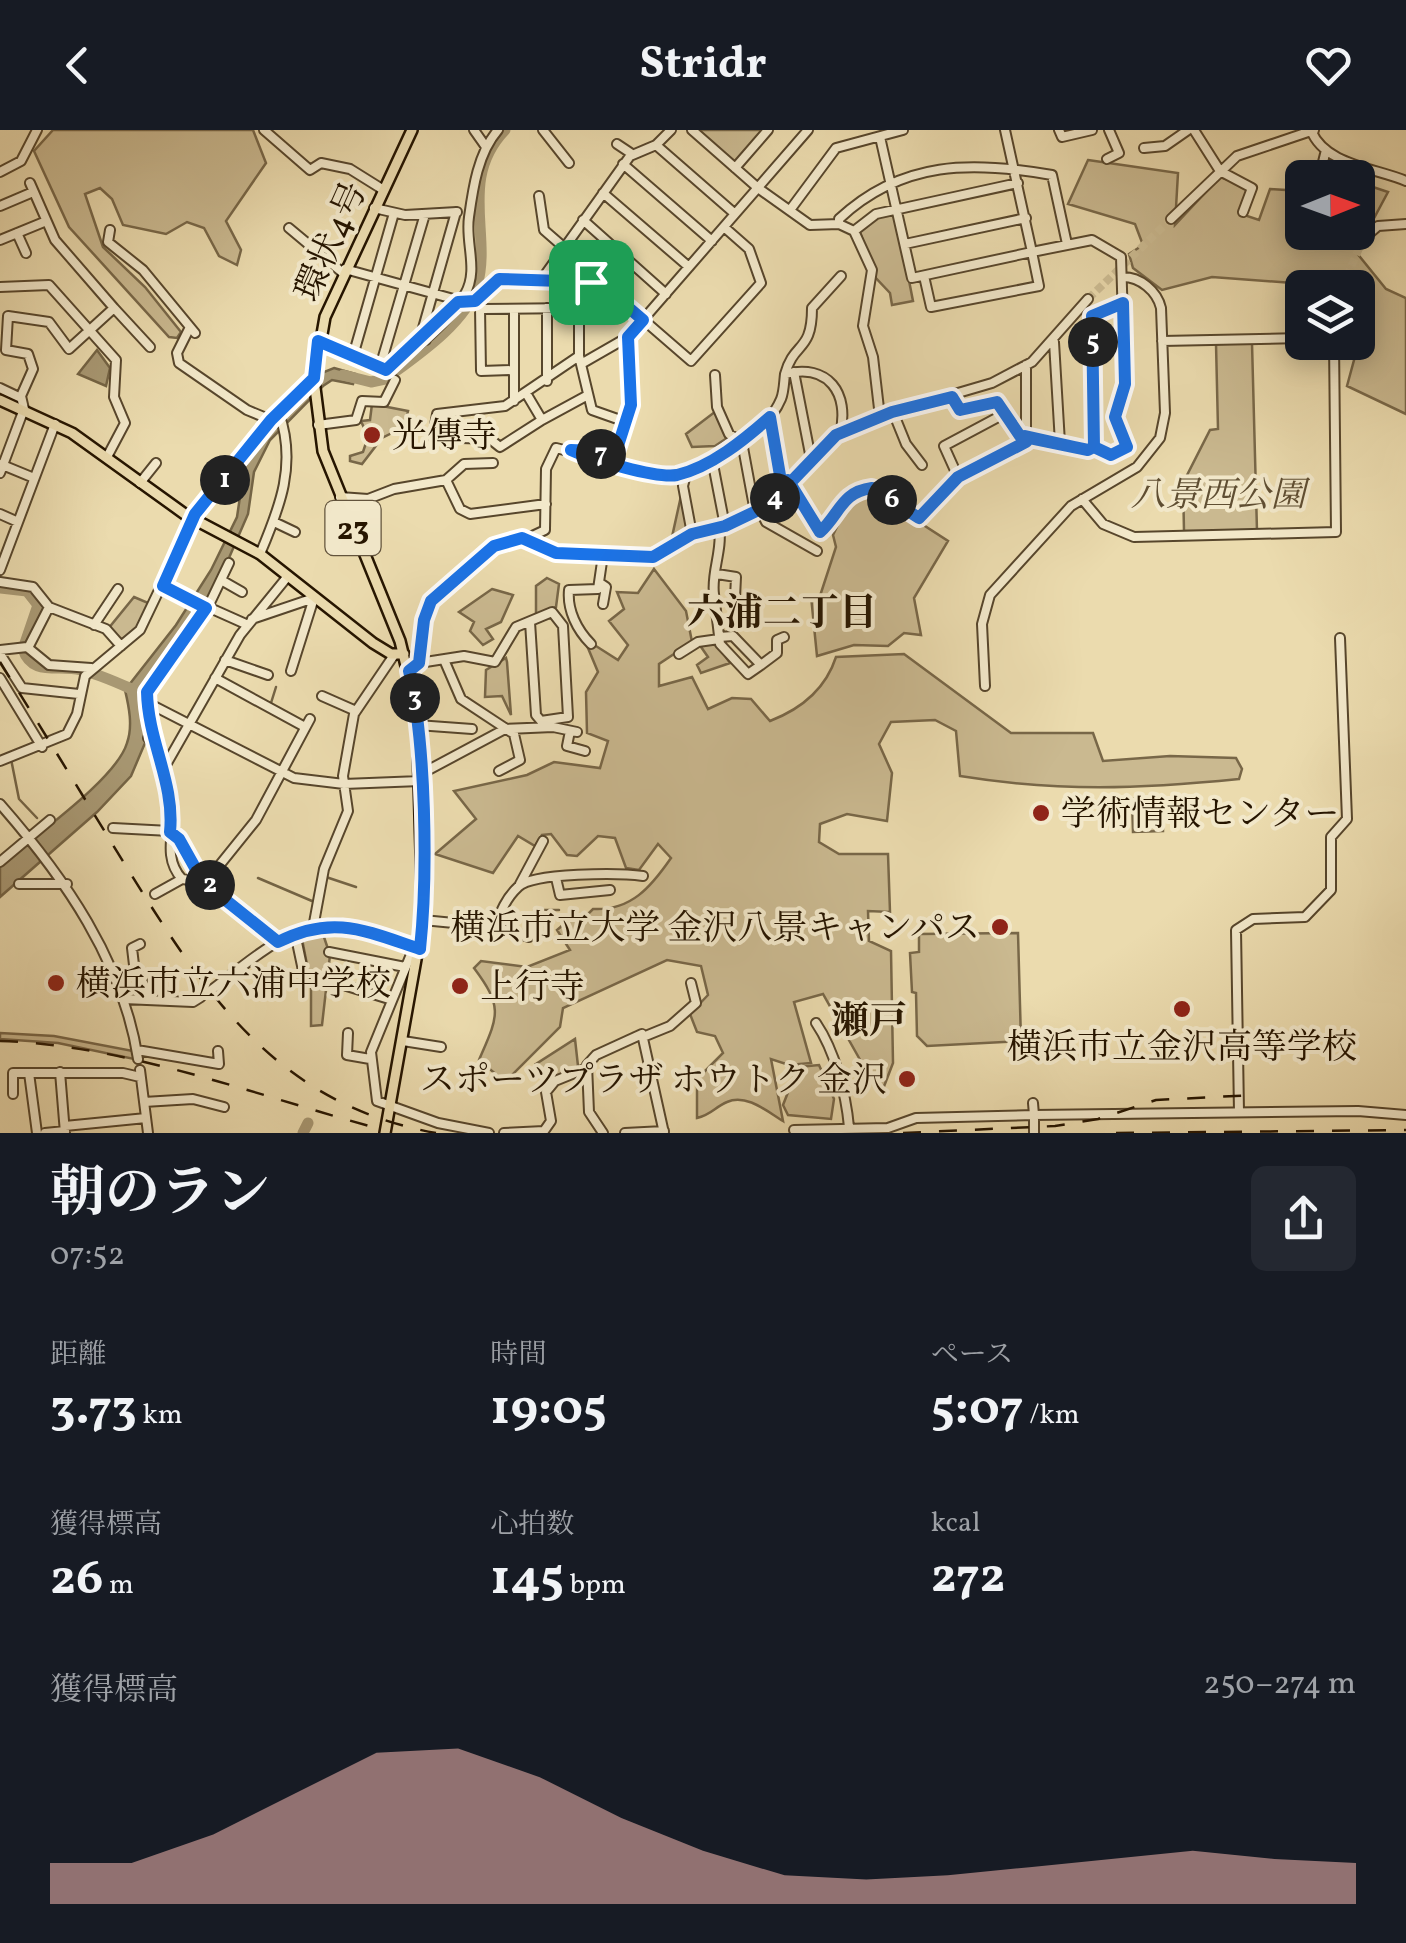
<!DOCTYPE html>
<html lang="ja">
<head>
<meta charset="utf-8">
<style>
  :root { --surface:#171b24; --page:#242831; --text:#f1f3f6; --muted:#9ea1a6; --accent:#c59692 }
  body { margin:0; font-family:Vollkorn,"Noto Serif JP",serif; background:var(--page); color:var(--text); height:100vh; display:flex; flex-direction:column; font-size:38px; white-space:nowrap }
  * { box-sizing:border-box; margin:0 }
  p { font-size:32px; color:var(--muted) }
  .icon { flex:none; width:55px; height:55px; fill:none; stroke:currentColor; stroke-width:2; stroke-linecap:round; stroke-linejoin:round }
  .map { position:relative; height:1003px; overflow:hidden }
  .sheet { display:flex; flex-direction:column; background:var(--surface); flex:1 }
  .sheet>* { flex:none }
  .needle { width:65px; rotate:89deg }
  .buttons { position:absolute; left:1285px; top:30px; display:grid; gap:20px }
  .buttons a { display:grid; place-items:center; width:90px; height:90px; border-radius:15px; background:var(--surface); box-shadow:0 5px 25px #0003; font-size:50px }
  .pin { position:absolute; display:grid; place-items:center; width:85px; height:85px; color:#fff; margin:-42px; border-radius:20px; box-shadow:0 5px 15px #0006 }
  .km { position:absolute; width:50px; height:50px; margin:-25px; border-radius:50%; background:#222; color:#fff; font-size:28px; line-height:50px; text-align:center }
  .round { display:grid; place-items:center; flex:none; width:105px; height:105px; border-radius:15px; background:var(--page) }
  .summary { display:flex; align-items:center; justify-content:space-between; height:170px; padding:0 50px }
  h1 { font-size:55px; font-weight:700; line-height:75px }
  .stats { display:grid; grid-template-columns:repeat(3,1fr); gap:15px; height:170px; padding:10px 50px }
  .stats div { display:grid; align-content:center }
  .stats b { font-size:50px; font-weight:700 }
  .stats small { font-size:28px; font-weight:400 }
  .stats p { font-size:28px }
  .chart { height:280px; padding:20px 50px }
  .chart p { display:flex; justify-content:space-between }
  .chart svg { width:100%; height:180px; margin-top:10px; fill:var(--accent); opacity:.7 }
  header { display:flex; justify-content:space-between; align-items:center; height:130px; padding:0 50px; background:var(--surface); font-size:45px; font-weight:700 }
  .map>svg:first-child { display:block }
  .green { fill:#cab990; stroke:#786748; stroke-width:2.5 }
  .water { fill:#a89873; stroke:#746445; stroke-width:2.5 }
  .lines { fill:none; stroke-linecap:round; stroke-linejoin:round }
  .stream { stroke:#746445; stroke-width:2.5 }
  .river { stroke:#a89873; stroke-width:11 }
  .minor-tunnel { stroke:#cdbd94; stroke-width:8; stroke-dasharray:8 4; stroke-linecap:butt }
  .minor-casing { stroke:#57462c; stroke-width:12 }
  .major-casing { stroke:#261500; stroke-width:14 }
  .minor { stroke:#f2e8ca; stroke-width:8 }
  .major { stroke:#ebdbae; stroke-width:9 }
  .rail { stroke:#261500; stroke-width:2.5; stroke-dasharray:18 18; stroke-linecap:butt }
  .route-casing { stroke:#fff; stroke-width:20 }
  .route { stroke:#1a73e8; stroke-width:12 }
  .poi-dot { fill:#8f2418; stroke:#f2e8ca; stroke-width:4 }
  .labels { text-anchor:middle; stroke-width:8; stroke-linejoin:round; paint-order:stroke }
  .shield { fill:#f2e8ca; stroke:#63543d; stroke-width:2.5 }
  .shield-label { font-size:32px; font-weight:bold; fill:#261500 }
  .street-label { font-size:35px; fill:#261500; stroke:#f2e8ca }
  .poi-label { font-size:35px; fill:#261500; stroke:#f2e8ca; text-anchor:start }
  .park-label { font-size:35px; font-style:italic; fill:#5f4e32; stroke:#f2e8ca }
  .neighbourhood-label { font-size:38px; font-weight:bold; fill:#261500; stroke:#f2e8ca }
</style>
</head>
<body>
<header><svg class="icon" aria-label="back" viewBox="0 0 24 24"><path d="M15 5l-7 7 7 7"/></svg>Stridr<svg class="icon" aria-label="heart" viewBox="0 0 24 24"><path d="M12 20l-8-8c-3-5 5-10 8-4 3-6 11-1 8 4z"/></svg></header>
<div class="map">
<svg width="1406" height="1003" viewBox="0 0 1406 1003">
  <rect width="100%" height="100%" fill="#ebdbae"/>
  <filter id="stains"><feTurbulence type="fractalNoise" baseFrequency=".002" numOctaves="4"/><feColorMatrix values="0 0 0 0 .2 0 0 0 0 .09 0 0 0 0 .02 0 0 0 .5 -.17"/></filter>
  <radialGradient id="worn" r=".72"><stop offset=".6" stop-color="#630" stop-opacity="0"/><stop offset="1" stop-color="#630" stop-opacity=".3"/></radialGradient>
  <path class="green" d="M53,0H253L266,33L226,91L241,120L237,135L219,126L204,98L187,92L166,104L123,95L112,69L100,58L85,64L103,117L145,157L181,202L177,208L169,207L69,97L34,21Z
    M697,0H764L735,33Z
    M1088,30L1178,43L1175,95L1220,47L1252,58L1241,84L1259,90L1270,59L1302,61V102H1358V52L1388,62L1356,122L1386,159L1406,168V284L1347,256L1367,182L1358,177V158L1212,147L1162,160L1133,138L1129,124L1143,115L1135,94L1068,74Z
    M896,84L913,171L892,175L890,163L875,147L860,102L877,87Z
    M1252,213L1257,401H1184L1183,353L1210,300L1218,299L1216,214Z
    M372,274L408,281L404,297L382,308L362,334L350,331V326L363,322L368,307L361,291L370,290Z
    M716,281L730,306L715,316L692,317L686,304Z
    M874,363L948,411L914,468L921,505L904,503L888,516L854,515L817,526L811,466H820L836,417L833,405L849,372Z
    M681,366L690,402L670,416Z
    M654,439L686,481L692,512L659,534V556L692,547L708,579L732,568L751,569L770,591C801,579 826,558 836,527L904,524L1011,603H1093L1103,631L1170,626L1236,628L1242,639L1239,649C1140,659 1059,662 960,646L956,601L935,590L891,592L879,614L892,643L887,691L847,684L820,694L819,712L839,724H888L890,782L868,781L869,811L891,821L893,933L883,959L872,951L823,864L794,872L811,933L789,935L771,929L783,991C768,982 746,963 727,972C715,977 711,985 697,988V949L723,923L715,906L697,902L690,884L708,865L701,836L667,830L563,878L560,897L505,952L479,930C498,886 504,878 474,838L481,831L527,837L570,820L557,800L570,789L585,787L593,779C631,781 651,757 671,728L658,714L639,740L626,738L615,708L598,706L577,726L567,725L551,704L542,705L535,716L518,706L493,743L435,724L476,689L454,661L527,645L554,632L600,638L608,611L587,603L586,562L598,542L588,518L596,516L618,530L628,515L609,491L624,479L617,462L638,463Z
    M547,448L559,454L556,477L536,485V456Z
    M492,459L513,465L501,492L486,499L493,509L483,515L470,501L474,492L459,482Z
    M134,467L153,475L139,499L122,513L108,499Z
    M716,513L730,533L701,543L697,535L708,527L699,514Z
    M506,528L507,532L511,585L502,566L485,567L486,540Z
    M1163,668V701L1133,702L1132,669Z
    M1018,803L1021,911L927,916L917,906L916,863L912,862L910,823L919,822V804Z
    M301,804H323L330,825L322,895L311,896V855Z
    M0,903L54,906L133,921L134,929L58,913L0,909Z
    M575,909L578,936L553,949L536,934Z
    M819,935L834,969L831,989L788,985L783,975L798,937Z"/>
  <path class="water" d="M97,220L110,238L106,256L78,244Z
    M334,238L356,244L353,254L332,250L323,256L270,310L254,342L248,384L216,458L152,547L148,606L131,646L97,682L0,767V736C31,708 116,650 127,613C133,596 129,577 125,560L176,495L211,440L237,387L244,340L255,315L319,244Z"/>
  <g class="lines">
    <path class="stream" d="M271,573L276,557
      M11,629L19,669L37,688
      M326,747L356,757
      M258,748L312,771
      M534,780H559"/>
    <path class="river" d="M343,245L371,252L385,249C416,226 465,194 477,156C492,105 458,49 505,0
      M0,458L27,461L38,475L23,519C32,547 59,534 81,540C99,544 118,553 136,561
      M303,1003L308,993"/>
    <path class="minor-tunnel" d="M1342,158L1363,109
      M1088,169L1171,89"/>
    <defs>
      <path id="minor" d="M264,0L310,40L321,33L350,39L382,59
        M474,0L486,17
        M543,0L569,33
        M692,0L758,58L810,95L839,94V89C902,30 973,31 1052,45L1067,114
        M1059,0L1062,7L1092,0
        M1194,0L1220,41L1252,58L1243,82
        M1311,0C1324,35 1376,38 1406,51
        M880,7L912,148L1032,122L1039,156L931,177L924,146
        M617,14L632,24
        M656,15L734,83
        M1144,18L1165,16L1188,0
        M1107,29L1119,23L1109,0
        M623,34L712,111
        M735,38L768,0
        M0,42L21,31L37,0
        M1319,48L1326,20
        M603,63L689,137
        M539,66L544,100L591,141V152
        M0,76L33,62
        M374,78L405,85L457,82
        M790,80L836,18L903,0
        M1171,89L1237,26L1314,0
        M583,90L666,164
        M839,94L854,101L872,140L863,196L873,227L880,287
        M289,98L343,143
        M110,100L108,112L143,140L195,203
        M854,101L876,84L1018,53
        M17,103L26,123
        M1363,109L1378,96L1406,94
        M0,110L44,92
        M905,114L1026,88
        M345,139L468,173L503,148L591,152L609,160L691,231L761,153L749,119L724,97
        M542,149L630,26L656,15L671,0
        M0,157L49,155L116,230L114,267L125,293L107,327
        M471,173L483,179L579,178V226L592,280L626,292
        M114,178L150,217
        M480,178L481,241L514,240
        M547,178V251
        M514,179V271
        M189,199L177,223L179,233L247,280L271,290
        M426,210L421,205L456,82
        M318,211L386,240C414,219 447,195 465,164C479,140 465,113 469,87C473,58 478,23 498,0
        M1162,211L1302,208
        M1054,212L1060,313
        M353,226L394,83
        M581,234L628,207L808,0
        M380,237L425,84
        M794,242L811,329
        M785,244C794,211 812,223 812,178L841,146
        M715,245L717,277L729,304L742,312L755,382
        M0,258L21,268
        M526,263L542,290L500,317L490,309L433,307L437,284L505,276L579,226
        M952,267L954,276L961,280L997,272L1020,306L1094,317L1116,326L1127,317L1115,287L1125,254L1121,127L1092,110L1032,122L1005,0
        M893,282L906,314L922,335
        M770,287L782,357
        M542,290L588,265
        M318,295L356,290L362,271L384,272L395,250
        M1094,317L1091,186L1123,173
        M576,319L616,323L631,275L628,207
        M712,329L725,396
        M0,334L34,348
        M687,341L683,356L692,404
        M0,343L24,279L21,266L33,239L28,224L6,220L8,186L49,192L69,219L114,178L55,110L30,53
        M958,347L944,316L1004,284
        M446,350L464,334L493,333
        M787,350L820,403C840,384 842,362 872,358L919,388L958,347L1026,312V235
        M140,353L156,333
        M340,367L368,369L394,359L446,350L460,379L470,384L546,374
        M1082,369L1103,394L1134,407L1336,402L1334,212
        M760,380L766,392L817,421
        M0,384L18,392
        M274,392L295,402
        M526,409L545,400L546,339L556,318L669,346C707,341 766,305 781,269C784,262 784,252 785,244C828,233 850,263 840,304
        M260,424C280,377 297,334 279,283
        M0,440L55,294
        M717,444L736,447L734,489L719,491
        M221,450L242,462
        M0,452L33,457L49,477L106,499L121,516
        M600,453L606,457L603,474
        M163,457L248,495
        M252,489L314,468
        M94,495L118,459
        M719,507L733,506L761,535L748,544L720,514C718,498 716,480 714,464C711,442 723,420 719,397
        M591,514C577,500 567,480 569,460L598,459L603,425
        M28,518L49,477
        M0,520L27,517L49,535L91,538
        M0,524L22,558L79,564
        M679,524L698,512L719,509
        M225,530L268,545
        M445,532L461,569L514,604L520,630L499,641
        M419,533L424,491L431,471L494,416L523,408L556,423L651,427L674,418L692,404L725,396L769,375L787,350L836,305L893,282L992,253L1032,232L1088,169
        M761,535L777,523V510L784,507
        M291,541L314,468
        M409,541L419,533L464,526L495,532L516,497L552,482L563,496L568,587L541,591L536,585L530,492
        M0,548L42,617
        M215,548L305,597
        M985,556L982,494L990,465L1071,376L1137,337L1160,308L1165,283L1161,178C1157,161 1140,147 1123,147
        M322,566L356,581
        M148,573L294,648L344,654L420,651
        M417,595L472,599
        M570,601L567,616L585,621
        M148,608L155,611C160,632 170,651 173,673C176,699 161,726 182,749L206,752L278,812
        M152,608L147,569L150,555L207,479L229,433
        M0,631L67,604L77,584L85,546L140,500L195,385L271,290L314,248
        M163,640L240,505L288,446
        M419,645L505,599L553,597L577,602
        M0,674C64,747 123,831 138,929
        M113,698L170,701
        M170,702L179,709L203,752
        M0,732L50,690
        M556,748L560,765L610,760
        M206,752L256,690L310,589
        M19,754H67
        M520,754L543,711
        M155,764L182,749
        M423,790L495,797C501,781 506,768 518,757C533,742 621,743 643,746
        M495,797L529,807
        M313,798L324,739L348,681L343,646L354,584L394,525
        M295,803L305,850
        M140,814L132,818L134,835L152,870
        M414,817L371,922L377,971L438,993L489,1003
        M329,822L405,837
        M327,850L389,869
        M210,861C247,834 292,789 342,794C367,797 394,811 418,818
        M124,869L193,872L201,867
        M816,893C835,921 846,964 849,997
        M348,903L347,925L370,929
        M643,907L670,896L696,873L691,853
        M403,911L441,917
        M137,920L219,934L218,921
        M140,940L148,1003
        M60,942L65,1003
        M29,943L37,1003
        M13,964V943H123L140,947
        M144,972L193,969L224,977
        M1239,982L1236,800L1253,789L1305,787L1331,760V707L1347,689L1340,508
        M65,996L146,988
        M794,1000L888,998L916,988L1034,985L1033,973
        M45,1003L65,1001
        M504,1003L544,1001L551,991L546,962L555,951L587,938
        M603,1003L589,982L587,935L596,925L642,904L664,1003
        M625,1003L664,1001
        M1034,1003V985L1358,981L1406,985"/>
      <path id="major" d="M0,270L72,303L186,385L260,424L373,513L391,524H404
        M385,1003L423,790L417,581L400,511L323,321L314,250L325,187L412,0"/>
    </defs>
    <use href="#minor" class="minor-casing"/>
    <use href="#major" class="major-casing"/>
    <use href="#minor" class="minor"/>
    <use href="#major" class="major"/>
    <path class="rail" d="M0,532C42,599 83,666 124,733C204,862 275,974 436,1003
      M0,911C126,915 252,964 373,997
      M903,1003L1055,996L1098,989L1156,970L1254,965
      M1116,1003L1406,1000"/>
  </g>
  <g class="lines">
    <defs>
      <path id="route" d="M591,152L499,149L475,171L458,172L386,240L318,211L314,248L271,290L195,384L163,456L206,478L147,562C148,612 175,653 170,702L179,709L203,752L278,812C333,784 366,801 420,819C428,744 426,614 409,541L419,533L424,490L431,471L494,416L522,408L556,423L653,427L692,404L725,396L769,375L836,305L892,282L952,267L960,280L997,272L1020,306L1088,320L1094,317L1092,186L1123,173L1125,254L1115,287L1127,317L1111,325L1094,317L1088,320L1025,306L1026,312L958,347L919,388L872,358C841,362 840,384 820,402L788,350L782,357L770,287C744,310 711,337 677,345C657,349 591,329 571,320L616,322L631,275L628,207L643,190L608,160L591,152"/>
    </defs>
    <use href="#route" class="route-casing"/>
    <use href="#route" class="route"/>
  </g>
  <g class="poi-dot">
    <circle cx="372" cy="305" r="10"/>
    <circle cx="1041" cy="683" r="10"/>
    <circle cx="1000" cy="797" r="10"/>
    <circle cx="56" cy="853" r="10"/>
    <circle cx="460" cy="856" r="10"/>
    <circle cx="1182" cy="879" r="10"/>
    <circle cx="907" cy="949" r="10"/>
  </g>
  <g class="labels">
    <rect class="shield" x="325.5" y="371" width="55" height="54" rx="8"/>
    <g class="shield-label">
      <text x="353" y="409">23</text>
    </g>
    <g class="street-label">
      <text transform="translate(330 111) rotate(-66)" y="12">環状4号</text>
    </g>
    <g class="poi-label">
      <text x="392" y="317">光傳寺</text>
      <text x="1061" y="695">学術情報センター</text>
      <text x="980" y="809" text-anchor="end">横浜市立大学 金沢八景キャンパス</text>
      <text x="76" y="865">横浜市立六浦中学校</text>
      <text x="480" y="868">上行寺</text>
      <text x="1182" y="928" text-anchor="middle">横浜市立金沢高等学校</text>
      <text x="887" y="961" text-anchor="end">スポーツプラザ ホウトク 金沢</text>
    </g>
    <g class="park-label">
      <text x="1218" y="376">八景西公園</text>
    </g>
    <g class="neighbourhood-label">
      <text x="782" y="495">六浦二丁目</text>
      <text x="869" y="903">瀬戸</text>
    </g>
  </g>
  <rect width="100%" height="100%" filter="url(#stains)"/>
  <rect width="100%" height="100%" fill="url(#worn)"/>
</svg>
<div class="buttons">
<a><svg class="needle" viewBox="-14 -14 28 28"><path d="M0-13l5 13h-10z" fill="#e53935"/><path d="M0 13l5-13h-10z" fill="#9ea1a6"/></svg></a>
<a><svg class="icon" aria-label="layers" viewBox="0 0 24 24"><path d="M12 4l9 5-9 5-9-5zM3 14l9 5 9-5"/></svg></a>
</div>
<div class="pin" style="left:591px;top:152px;background:#1e9e55"><svg class="icon" aria-label="arrive" viewBox="0 0 24 24"><path d="M6 21V4h12l-3 4 3 4H6"/></svg></div>
<b class="km" style="left:225px;top:350px">1</b>
<b class="km" style="left:210px;top:755px">2</b>
<b class="km" style="left:415px;top:568px">3</b>
<b class="km" style="left:775px;top:368px">4</b>
<b class="km" style="left:1093px;top:212px">5</b>
<b class="km" style="left:892px;top:370px">6</b>
<b class="km" style="left:601px;top:324px">7</b>
</div>
<section class="sheet">
<div class="summary"><div><h1>朝のラン</h1><p>07:52</p></div><a class="round"><svg class="icon" aria-label="share" viewBox="0 0 24 24"><path d="M12 15V3M7 8l5-5 5 5M5 13v7h14v-7"/></svg></a></div>
<div class="stats">
<div><p>距離</p><b>3.73<small> km</small></b></div>
<div><p>時間</p><b>19:05</b></div>
<div><p>ペース</p><b>5:07<small> /km</small></b></div>
</div>
<div class="stats">
<div><p>獲得標高</p><b>26<small> m</small></b></div>
<div><p>心拍数</p><b>145<small> bpm</small></b></div>
<div><p>kcal</p><b>272</b></div>
</div>
<div class="chart"><p><span>獲得標高</span>250–274 m</p>
<svg viewBox="0 0 160 44" preserveAspectRatio="none"><path d="M0 44V34L10 34L20 27L30 17L40 7L50 6L60 13L70 23L80 31L90 37L100 38L110 37L120 35L130 33L140 31L150 33L160 34V44z"/></svg>
</div>
</section>
</body>
</html>
